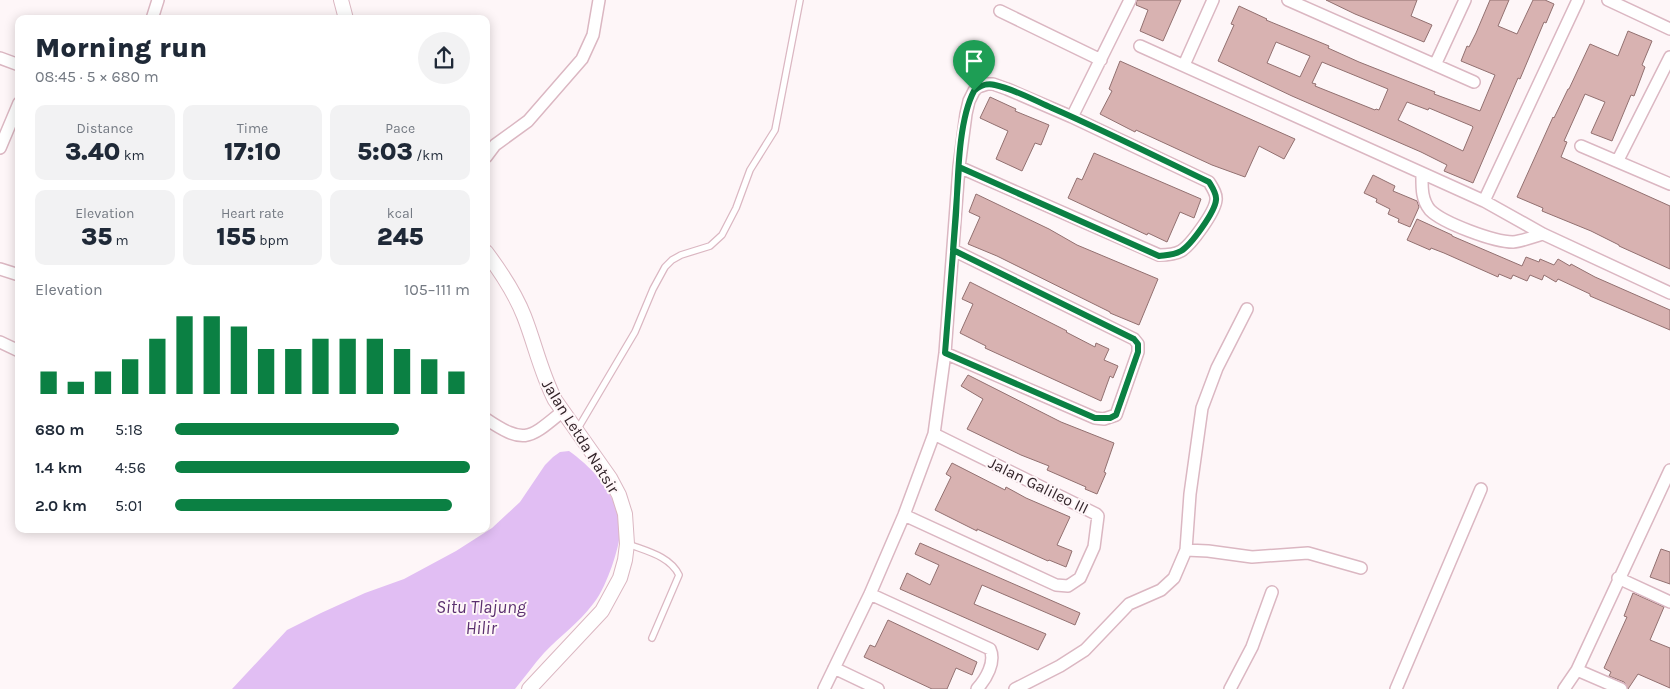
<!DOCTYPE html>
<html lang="en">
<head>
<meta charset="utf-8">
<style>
  :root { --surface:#fff; --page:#f2f2f3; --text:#1f2937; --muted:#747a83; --accent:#0b8043 }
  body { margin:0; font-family:Karla,sans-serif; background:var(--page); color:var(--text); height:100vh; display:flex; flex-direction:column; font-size:19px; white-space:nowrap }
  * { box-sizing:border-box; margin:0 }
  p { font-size:16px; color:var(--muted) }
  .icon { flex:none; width:28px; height:28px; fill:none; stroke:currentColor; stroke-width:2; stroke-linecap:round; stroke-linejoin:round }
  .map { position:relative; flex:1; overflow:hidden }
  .details { position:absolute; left:15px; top:15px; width:475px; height:518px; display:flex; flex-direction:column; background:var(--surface); border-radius:10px; box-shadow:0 2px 12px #0003 }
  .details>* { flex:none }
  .pin { position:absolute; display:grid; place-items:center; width:42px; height:42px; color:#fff; margin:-51px -21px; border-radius:50% 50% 50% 0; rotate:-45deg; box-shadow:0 0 5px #0007 }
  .pin .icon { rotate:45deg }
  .round { display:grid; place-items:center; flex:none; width:52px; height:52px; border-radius:26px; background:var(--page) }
  .head { display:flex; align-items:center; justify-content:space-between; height:85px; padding:0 20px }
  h1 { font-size:28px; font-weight:800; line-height:38px }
  .metrics { display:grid; grid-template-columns:repeat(3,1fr); gap:8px; height:85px; padding:5px 20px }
  .metrics div { display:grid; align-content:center; border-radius:10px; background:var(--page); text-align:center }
  .metrics b { font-size:25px; font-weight:800 }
  .metrics small { font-size:14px; font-weight:400 }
  .metrics p { font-size:14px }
  .chart { height:140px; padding:10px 20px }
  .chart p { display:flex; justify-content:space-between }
  .chart svg { width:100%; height:90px; margin-top:5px; stroke:var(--accent); stroke-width:6 }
  ul { padding:0 20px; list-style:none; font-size:16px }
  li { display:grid; grid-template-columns:80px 60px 1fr; align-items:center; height:38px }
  li i { height:12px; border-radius:6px; background:var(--accent) }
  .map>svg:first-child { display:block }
  .water { fill:#e1bef3 }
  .building { fill:#d8b2b1; stroke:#927070; fill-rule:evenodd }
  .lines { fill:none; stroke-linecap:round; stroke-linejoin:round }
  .service-casing { stroke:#dbb7c2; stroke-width:8 }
  .minor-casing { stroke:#dbb7c2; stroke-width:14 }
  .tertiary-casing { stroke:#dbb7c2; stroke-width:16 }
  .service { stroke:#fff; stroke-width:5.5 }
  .minor { stroke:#fff; stroke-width:11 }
  .tertiary { stroke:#fff; stroke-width:14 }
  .route-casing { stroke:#fff; stroke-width:10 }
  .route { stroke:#0b8043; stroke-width:6 }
  .labels { text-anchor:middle; stroke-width:4; stroke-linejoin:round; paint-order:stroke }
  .street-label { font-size:16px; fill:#322429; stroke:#fef6f8 }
  .water-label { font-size:18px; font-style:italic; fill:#5b306f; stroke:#fef6f8 }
</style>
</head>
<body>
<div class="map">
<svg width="1670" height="689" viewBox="0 0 1670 689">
  <rect width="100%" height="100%" fill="#fef6f8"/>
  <path class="water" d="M569,451C594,469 616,493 620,525C621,538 616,554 612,566C607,579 602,593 593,604C579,623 560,636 544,653C534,664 525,677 515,689H232L287,630L321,613L365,593L404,579L456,551L492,528L520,502L545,465L553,457L560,452Z"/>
  <path class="building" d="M1137,0H1181L1163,41L1140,31L1148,10L1136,5Z
    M1326,0H1417L1411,16L1432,25L1424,42L1355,14Z
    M1490,0H1509L1498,26L1517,34L1533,0H1545L1554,4L1546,23L1544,22L1520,79L1518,78L1473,183L1444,171L1447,165L1421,152L1292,96L1218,61L1234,25L1231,24L1239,6L1267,19L1266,20L1317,41L1329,46L1328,48L1359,62L1435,92L1434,94L1480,111L1495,75L1461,61L1467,46L1469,47L1476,33ZM1276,42L1310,56L1300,77L1267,63ZM1322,62L1388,89L1379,110L1376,109L1375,110L1315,86L1316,84L1312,83ZM1407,102L1428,110L1429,108L1472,126L1473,127L1463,151L1398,120Z
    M1628,31L1652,41L1642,65L1645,67L1639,83L1634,96L1631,95L1612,141L1591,133L1605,102L1585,94L1564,141L1567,142L1561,157L1670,206V269L1619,246V245L1591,231L1542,211L1543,208L1517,197L1553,117L1554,118L1568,89H1569L1590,44L1618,56Z
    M1120,61L1295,139L1284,159L1259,146L1245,177L1212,165L1136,130L1135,132L1100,114L1112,91L1109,89Z
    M990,97L1016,109L1015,111L1049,125L1041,145L1035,143L1022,171L996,159L1008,131L980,118Z
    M1094,153L1201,199L1194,218L1180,212L1167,242L1148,233L1147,235L1068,198L1077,178L1082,180Z
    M1373,175L1395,186L1393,191L1417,201L1419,207L1410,227L1398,222L1399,219L1388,214L1390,209L1376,202L1377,199L1364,193Z
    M976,194L1049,229L1077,245L1158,279L1139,325L1110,313V312L997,256L968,244L980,217L969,212Z
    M1417,219L1452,235V236L1522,266L1526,257L1539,262L1540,259L1554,265L1558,259L1570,266L1571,264L1595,277L1670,310V330L1590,296V294L1558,279L1556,282L1544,275L1542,280L1530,275L1527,281L1513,275L1511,279L1499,274L1498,277L1444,253L1431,248L1430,250L1407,240Z
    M970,282L1067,331L1066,332L1095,347L1096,343L1109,349L1104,360L1118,366L1113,378L1110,376L1101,401L985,348L986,346L960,333L973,304L962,299Z
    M968,375L1061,422L1114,443L1104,472L1106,473L1097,494L1085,489L1086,487L1047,470L1049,466L1021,455L967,429L983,399L961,386Z
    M952,463L1005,490L1006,487L1026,498L1070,517L1057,545L1072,551L1066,567L1049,560L1048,561L977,529V531L935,510L951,477L946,474Z
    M920,543L1080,613L1075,625L982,585L974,604L1046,634L1038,650L900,589L907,573L930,585L939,565L915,554Z
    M1661,549L1670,552V584L1650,577Z
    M1633,593L1664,607L1650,640L1670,648V688L1638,674L1628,689L1624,682L1609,676L1611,672L1604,668L1627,617L1624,616Z
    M888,620L977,662L972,675L956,668L947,689H932L864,657L870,645L875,647Z"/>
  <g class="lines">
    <defs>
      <path id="service" d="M577,430L635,332L653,289L665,267L672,260L681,255L710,246L722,235L736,208L750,170L775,130L800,0
        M628,544C646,551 670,556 679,575L652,638"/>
      <path id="minor" d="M1288,0L1474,82
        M1608,0L1670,29
        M1000,11L1101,60
        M152,19L158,0
        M1140,46L1422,173L1484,201L1543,234L1670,293
        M0,58L19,65
        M1184,65L1213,0
        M1435,65L1465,0
        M1072,117L1130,0
        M1581,146L1670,184
        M0,148L19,103
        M486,157L495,145L528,121L582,59L593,35L599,0
        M1618,160L1670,57
        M1422,173C1422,186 1421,199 1430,210C1443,223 1494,242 1513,242C1522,241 1533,237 1543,234
        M1484,201L1578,0
        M0,269L19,275
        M0,342L19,351
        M945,353L1095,418L1104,419L1116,415L1138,352V344L1134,339L953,250
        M486,419C525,445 529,439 563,411
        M904,515L1056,585L1068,586L1080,578L1094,547L1098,516L1096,514L934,434
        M1186,550L1208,551L1252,557L1308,553L1361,568
        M1618,578L1670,602
        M870,594L990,649C996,662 986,679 977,689
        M834,668L878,689
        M1577,670L1621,689
        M824,689L870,594L904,515L934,434L945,353L959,167L966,114L969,101L974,91L978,87L987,84H993L1007,89L1072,117L1209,182C1212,187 1217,194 1216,200C1215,212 1191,245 1181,251C1174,255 1166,255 1159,255L959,167
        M1015,689L1060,666L1085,650L1129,604L1161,590L1174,578L1186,550L1190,494L1202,408L1217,368L1247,309
        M1230,689L1252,647L1272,592
        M1396,689L1481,489
        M1564,689L1577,670L1670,470"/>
      <path id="tertiary" d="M341,0L346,19
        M486,252C501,272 515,293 524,316C535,344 541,373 555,400L610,478L619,495L625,514L627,544L625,560L620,578L602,611L529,689"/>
    </defs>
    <use href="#service" class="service-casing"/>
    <use href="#minor" class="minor-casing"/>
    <use href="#tertiary" class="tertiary-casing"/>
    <use href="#service" class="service"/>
    <use href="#minor" class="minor"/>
    <use href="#tertiary" class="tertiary"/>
  </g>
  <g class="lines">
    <defs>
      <path id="route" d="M974,91C958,121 958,180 956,215C952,261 949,307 945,353L1095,418H1110L1116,415L1138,352V344L1134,339L953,250L959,167L1159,256C1166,255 1174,255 1181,251C1191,245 1215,212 1216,200C1217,194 1212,187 1209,182C1157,157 1105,131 1052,108C1034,100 1014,89 995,85C987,83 979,86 974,91"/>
    </defs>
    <use href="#route" class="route-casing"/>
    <use href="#route" class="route"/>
  </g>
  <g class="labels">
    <g class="street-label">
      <text transform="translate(581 436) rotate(58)" y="6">Jalan Letda Natsir</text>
      <text transform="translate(1039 485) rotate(26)" y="6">Jalan Galileo III</text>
    </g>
    <g class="water-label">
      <text x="481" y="613">Situ Tlajung<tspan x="481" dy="21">Hilir</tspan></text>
    </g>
  </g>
</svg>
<div class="pin" style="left:974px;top:91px;background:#1e9e55"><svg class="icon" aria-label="arrive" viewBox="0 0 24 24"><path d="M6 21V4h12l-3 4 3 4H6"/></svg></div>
<section class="details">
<div class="head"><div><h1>Morning run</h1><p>08:45 · 5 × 680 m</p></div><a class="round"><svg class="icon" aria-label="share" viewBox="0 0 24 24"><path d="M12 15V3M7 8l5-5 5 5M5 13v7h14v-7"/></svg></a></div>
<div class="metrics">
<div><p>Distance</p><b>3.40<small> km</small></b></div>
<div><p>Time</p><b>17:10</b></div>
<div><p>Pace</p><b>5:03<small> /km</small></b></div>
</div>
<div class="metrics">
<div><p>Elevation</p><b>35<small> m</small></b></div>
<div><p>Heart rate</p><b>155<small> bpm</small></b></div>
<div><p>kcal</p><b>245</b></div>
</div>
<div class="chart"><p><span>Elevation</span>105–111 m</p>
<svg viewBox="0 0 160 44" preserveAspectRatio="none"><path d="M5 44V33M15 44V38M25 44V33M35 44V27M45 44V17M55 44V6M65 44V6M75 44V11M85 44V22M95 44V22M105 44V17M115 44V17M125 44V17M135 44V22M145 44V27M155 44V33"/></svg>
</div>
<ul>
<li><b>680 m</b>5:18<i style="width:76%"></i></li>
<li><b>1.4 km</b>4:56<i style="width:100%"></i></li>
<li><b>2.0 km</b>5:01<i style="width:94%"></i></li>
</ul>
</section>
</div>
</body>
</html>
